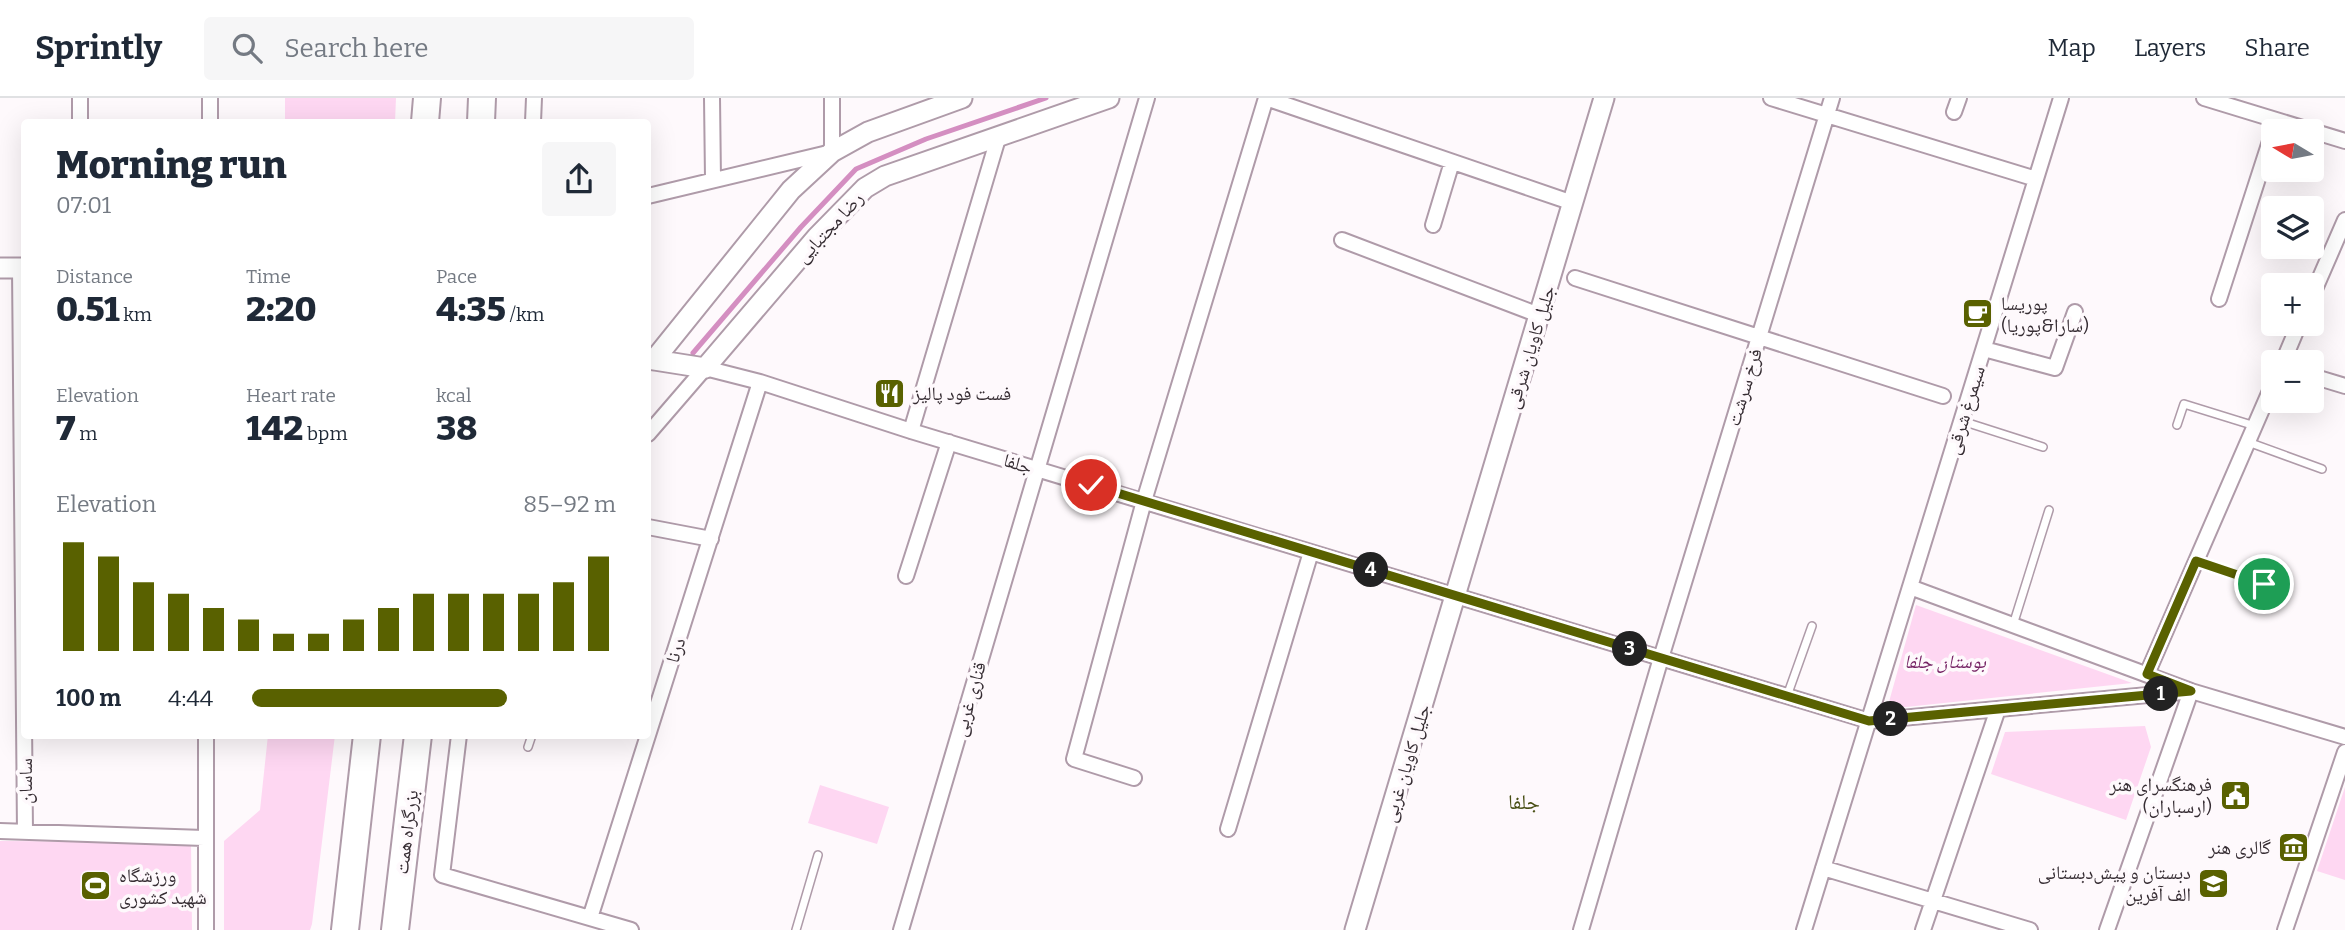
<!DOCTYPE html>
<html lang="en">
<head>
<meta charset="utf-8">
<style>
  :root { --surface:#fff; --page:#f6f6f7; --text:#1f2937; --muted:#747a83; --line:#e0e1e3; --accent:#596100 }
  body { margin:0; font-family:Bitter,"Noto Naskh Arabic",serif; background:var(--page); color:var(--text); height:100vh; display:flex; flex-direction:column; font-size:26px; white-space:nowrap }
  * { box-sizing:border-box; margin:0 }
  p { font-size:23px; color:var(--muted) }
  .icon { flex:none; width:38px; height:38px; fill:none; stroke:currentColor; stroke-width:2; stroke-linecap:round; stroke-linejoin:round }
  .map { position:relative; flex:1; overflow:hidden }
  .drawer { position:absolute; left:21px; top:21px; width:630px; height:620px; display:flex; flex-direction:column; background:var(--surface); border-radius:7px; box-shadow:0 7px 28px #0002 }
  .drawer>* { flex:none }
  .needle { width:46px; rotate:280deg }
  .controls { position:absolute; left:2261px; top:21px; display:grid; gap:14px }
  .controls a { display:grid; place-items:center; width:63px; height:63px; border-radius:7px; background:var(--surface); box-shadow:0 7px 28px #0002; font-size:35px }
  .pin { position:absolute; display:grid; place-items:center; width:60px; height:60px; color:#fff; margin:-30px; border:4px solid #fff; border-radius:50%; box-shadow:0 2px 7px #0007 }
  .km { position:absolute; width:35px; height:35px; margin:-18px; border-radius:50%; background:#222; color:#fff; font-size:19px; line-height:35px; text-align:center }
  .round { display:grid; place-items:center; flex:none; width:74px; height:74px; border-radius:7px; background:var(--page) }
  .head { display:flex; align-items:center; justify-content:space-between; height:119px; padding:0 35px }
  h1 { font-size:38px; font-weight:800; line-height:52px }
  .metrics { display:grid; grid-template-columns:repeat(3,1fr); gap:10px; height:119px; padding:7px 35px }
  .metrics div { display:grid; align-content:center }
  .metrics b { font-size:35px; font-weight:800 }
  .metrics small { font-size:19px; font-weight:400 }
  .metrics p { font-size:19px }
  .chart { height:196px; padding:14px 35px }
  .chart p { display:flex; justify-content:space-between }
  .chart svg { width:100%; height:126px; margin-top:7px; stroke:var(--accent); stroke-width:6 }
  ul { padding:0 35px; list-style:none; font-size:23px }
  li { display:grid; grid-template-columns:112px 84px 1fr; align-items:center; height:52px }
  li i { height:18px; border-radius:9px; background:var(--accent) }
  header { display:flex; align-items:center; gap:42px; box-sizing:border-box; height:98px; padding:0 35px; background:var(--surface); border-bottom:2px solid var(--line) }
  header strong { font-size:33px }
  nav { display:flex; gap:38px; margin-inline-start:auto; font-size:24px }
  .search { width:490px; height:63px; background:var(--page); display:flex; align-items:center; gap:18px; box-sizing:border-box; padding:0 24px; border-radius:7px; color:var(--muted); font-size:26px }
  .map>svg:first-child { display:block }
  .green { fill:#fed7f2 }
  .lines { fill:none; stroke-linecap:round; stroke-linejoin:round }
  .stream { stroke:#d48ec1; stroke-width:5 }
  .lane-casing { stroke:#af9ba9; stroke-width:10 }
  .street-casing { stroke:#af9ba9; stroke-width:18 }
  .secondary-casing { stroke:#af9ba9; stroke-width:23 }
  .highway-casing { stroke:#af9ba9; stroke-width:30 }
  .lane { stroke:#fff; stroke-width:7 }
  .street { stroke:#fff; stroke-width:14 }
  .secondary { stroke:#fff; stroke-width:19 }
  .highway { stroke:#fff; stroke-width:26 }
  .route-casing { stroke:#fff; stroke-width:14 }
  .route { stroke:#596100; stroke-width:9 }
  .labels { text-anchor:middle; stroke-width:7; stroke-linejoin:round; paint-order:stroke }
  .street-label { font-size:19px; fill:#362d33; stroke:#fef9fc }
  .poi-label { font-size:19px; fill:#362d33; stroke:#fef9fc; text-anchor:start }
  .park-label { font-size:19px; font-style:italic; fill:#772566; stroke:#fef9fc }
  .neighbourhood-label { font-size:21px; fill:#474d12; stroke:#fef9fc }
</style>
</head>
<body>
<header>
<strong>Sprintly</strong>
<div class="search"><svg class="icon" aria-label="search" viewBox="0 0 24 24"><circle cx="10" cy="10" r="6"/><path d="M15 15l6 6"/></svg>Search here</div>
<nav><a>Map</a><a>Layers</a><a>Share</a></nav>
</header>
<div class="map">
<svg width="2345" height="832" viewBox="0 0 2345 832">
  <rect width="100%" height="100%" fill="#fef9fc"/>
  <path class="green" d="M285,0H396L395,24H285Z
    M1916,507L2132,585L1887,611Z
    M2145,628L2151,649L2126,722L1991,676L2005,634Z
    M268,637H335L312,826L310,832H224V743L260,712Z
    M820,687L889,709L877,746L808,725Z
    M2345,689V782L2317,773Z
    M0,743L191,744L192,832H0Z"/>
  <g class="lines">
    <path class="stream" d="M693,255L801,129L856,71L926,41L1046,0"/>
    <defs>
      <path id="lane" d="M1962,323L2043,349
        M2177,327L2184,306L2255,328
        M2248,344L2322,371
        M2196,464L2264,486
        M2013,527L2049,412
        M1787,598L1812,528
        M528,649L532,637
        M796,832L818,757"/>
      <path id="street" d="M80,0V24
        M210,0V24
        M712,0L713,81
        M1771,0L2036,81
        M2204,0L2345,43
        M1954,14L1959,0
        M533,24L534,0
        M648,98L832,54V0
        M1433,127L1452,64
        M1342,142L1539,217
        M20,170L25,734
        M1575,180L1943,298
        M2312,198L2345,122
        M2219,201L2273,34
        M1984,251L2055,270L2075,214
        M2283,264L2299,226
        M2312,278L2345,288
        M911,333L999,37
        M648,336L705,270L760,284L911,333L1869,623L2191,593L2345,639
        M648,429L711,441
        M906,478L949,344
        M1910,489L2191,593L2107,832
        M2147,576L2273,286
        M459,637L442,777L631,832
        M1134,680L1074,661L1144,403L1266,0L1573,105
        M1228,731L1311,454
        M0,733L204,740
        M1823,770L2030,832
        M590,820L760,284
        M206,832V637
        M901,832L1147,0
        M1581,832L1661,560L1832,0
        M1804,832L2061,0
        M1923,832L1998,611
        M2285,832L2345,654"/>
      <path id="secondary" d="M0,170H24
        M648,261L705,270L817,139L865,90L885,78L1109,0
        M654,262L791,92L832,54L868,34L962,0
        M1355,832L1604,0"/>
      <path id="highway" d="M425,24L427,0
        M481,24L482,0
        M345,832L367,637
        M395,832L418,637"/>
    </defs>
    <use href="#lane" class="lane-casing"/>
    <use href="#street" class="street-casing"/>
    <use href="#secondary" class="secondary-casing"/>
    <use href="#highway" class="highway-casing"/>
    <use href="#lane" class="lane"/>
    <use href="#street" class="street"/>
    <use href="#secondary" class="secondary"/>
    <use href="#highway" class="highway"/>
  </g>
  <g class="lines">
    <defs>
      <path id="route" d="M1091,387L1869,623L2191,593L2147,576L2196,463L2264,486"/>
    </defs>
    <use href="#route" class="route-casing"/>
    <use href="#route" class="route"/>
  </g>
  <defs>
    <symbol id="cafe-square" viewBox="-11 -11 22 22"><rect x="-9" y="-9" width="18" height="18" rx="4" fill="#596100" stroke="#fef9fc"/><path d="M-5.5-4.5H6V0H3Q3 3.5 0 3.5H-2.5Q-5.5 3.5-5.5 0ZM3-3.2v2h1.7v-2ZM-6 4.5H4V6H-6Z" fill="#fff"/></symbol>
    <symbol id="restaurant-square" viewBox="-11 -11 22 22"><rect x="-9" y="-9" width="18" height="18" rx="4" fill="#596100" stroke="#fef9fc"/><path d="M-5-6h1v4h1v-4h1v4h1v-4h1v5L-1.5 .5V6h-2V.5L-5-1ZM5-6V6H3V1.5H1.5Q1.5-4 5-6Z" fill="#fff"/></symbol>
    <symbol id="civic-square" viewBox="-11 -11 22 22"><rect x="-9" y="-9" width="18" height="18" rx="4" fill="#596100" stroke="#fef9fc"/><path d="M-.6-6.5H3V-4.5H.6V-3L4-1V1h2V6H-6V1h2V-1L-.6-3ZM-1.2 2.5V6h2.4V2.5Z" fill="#fff"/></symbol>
    <symbol id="museum-square" viewBox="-11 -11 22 22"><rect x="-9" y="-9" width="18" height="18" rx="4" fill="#596100" stroke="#fef9fc"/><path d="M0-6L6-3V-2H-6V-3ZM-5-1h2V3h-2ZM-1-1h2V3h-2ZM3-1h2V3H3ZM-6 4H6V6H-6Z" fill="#fff"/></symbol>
    <symbol id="school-square" viewBox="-11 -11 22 22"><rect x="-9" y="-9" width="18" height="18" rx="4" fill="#596100" stroke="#fef9fc"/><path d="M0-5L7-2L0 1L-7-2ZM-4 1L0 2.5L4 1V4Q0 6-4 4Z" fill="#fff"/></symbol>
    <symbol id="stadium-square" viewBox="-11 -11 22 22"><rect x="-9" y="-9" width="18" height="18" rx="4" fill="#596100" stroke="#fef9fc"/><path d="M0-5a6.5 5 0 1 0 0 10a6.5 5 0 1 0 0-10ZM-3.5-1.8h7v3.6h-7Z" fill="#fff"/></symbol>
  </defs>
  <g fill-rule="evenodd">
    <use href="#cafe-square" x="1960" y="198" width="35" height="35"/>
    <use href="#restaurant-square" x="872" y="278" width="35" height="35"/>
    <use href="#civic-square" x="2218" y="680" width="35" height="35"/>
    <use href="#museum-square" x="2276" y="732" width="35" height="35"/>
    <use href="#school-square" x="2196" y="768" width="35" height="35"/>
    <use href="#stadium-square" x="78" y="770" width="35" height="35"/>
  </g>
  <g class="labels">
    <g class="street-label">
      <text transform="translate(829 129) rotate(-47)" y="7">رضا مجتبایی</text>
      <text transform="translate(1530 249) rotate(-73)" y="7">جلیل کاویان شرقی</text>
      <text transform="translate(1744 289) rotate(-73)" y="7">فرخ سرشت</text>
      <text transform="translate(1965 312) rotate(-73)" y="7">سیمرغ شرقی</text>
      <text transform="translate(1018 365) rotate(17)" y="7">جلفا</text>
      <text transform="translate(675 552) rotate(-72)" y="7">درنا</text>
      <text transform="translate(969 601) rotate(-74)" y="7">قناری غربی</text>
      <text transform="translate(1406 665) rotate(-73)" y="7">جلیل کاویان غربی</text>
      <text transform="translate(25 683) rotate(-90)" y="7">ساسان</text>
      <text transform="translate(406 734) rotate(-83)" y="7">بزرگراه همت</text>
    </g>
    <g class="poi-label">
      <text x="2001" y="212">پوریسا<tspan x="2001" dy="22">(سارا&amp;پوریا)</tspan></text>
      <text x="913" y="302">فست فود پالیز</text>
      <text x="2212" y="693" text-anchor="end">فرهنگسرای هنر<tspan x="2212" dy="22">(ارسباران)</tspan></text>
      <text x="2271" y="756" text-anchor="end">گالری هنر</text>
      <text x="2191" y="781" text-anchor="end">دبستان و پیش‌دبستانی<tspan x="2191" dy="22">الف آفرین</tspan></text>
      <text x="119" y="784">ورزشگاه<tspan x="119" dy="22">شهید کشوری</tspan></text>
    </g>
    <g class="park-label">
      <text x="1945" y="570">بوستان جلفا</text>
    </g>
    <g class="neighbourhood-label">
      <text x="1524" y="711">جلفا</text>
    </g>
  </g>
</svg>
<div class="controls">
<a><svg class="needle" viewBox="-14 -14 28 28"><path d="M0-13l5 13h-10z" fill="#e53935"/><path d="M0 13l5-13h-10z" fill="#747a83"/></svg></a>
<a><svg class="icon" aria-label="layers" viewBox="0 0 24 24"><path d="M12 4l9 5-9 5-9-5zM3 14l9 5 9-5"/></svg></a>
<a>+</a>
<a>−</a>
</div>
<div class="pin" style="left:2264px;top:486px;background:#1e9e55"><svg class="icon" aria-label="arrive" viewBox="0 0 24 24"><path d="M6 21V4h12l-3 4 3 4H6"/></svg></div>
<div class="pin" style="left:1091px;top:387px;background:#d93025"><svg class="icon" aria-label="check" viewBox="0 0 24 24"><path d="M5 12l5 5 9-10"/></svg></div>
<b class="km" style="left:2161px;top:596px">1</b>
<b class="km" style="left:1891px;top:621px">2</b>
<b class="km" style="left:1630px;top:551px">3</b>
<b class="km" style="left:1371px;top:472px">4</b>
<section class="drawer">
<div class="head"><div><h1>Morning run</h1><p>07:01</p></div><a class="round"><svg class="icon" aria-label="share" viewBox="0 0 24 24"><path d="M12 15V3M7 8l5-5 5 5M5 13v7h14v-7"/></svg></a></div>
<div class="metrics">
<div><p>Distance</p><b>0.51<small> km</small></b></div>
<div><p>Time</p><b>2:20</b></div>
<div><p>Pace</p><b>4:35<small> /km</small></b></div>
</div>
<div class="metrics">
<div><p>Elevation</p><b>7<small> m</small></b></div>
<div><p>Heart rate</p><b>142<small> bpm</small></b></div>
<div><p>kcal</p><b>38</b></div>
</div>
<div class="chart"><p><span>Elevation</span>85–92 m</p>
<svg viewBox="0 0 160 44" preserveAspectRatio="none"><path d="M5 44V6M15 44V11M25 44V20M35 44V24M45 44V29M55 44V33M65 44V38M75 44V38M85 44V33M95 44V29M105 44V24M115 44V24M125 44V24M135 44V24M145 44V20M155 44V11"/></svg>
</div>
<ul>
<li><b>100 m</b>4:44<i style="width:70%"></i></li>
</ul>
</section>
</div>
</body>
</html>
